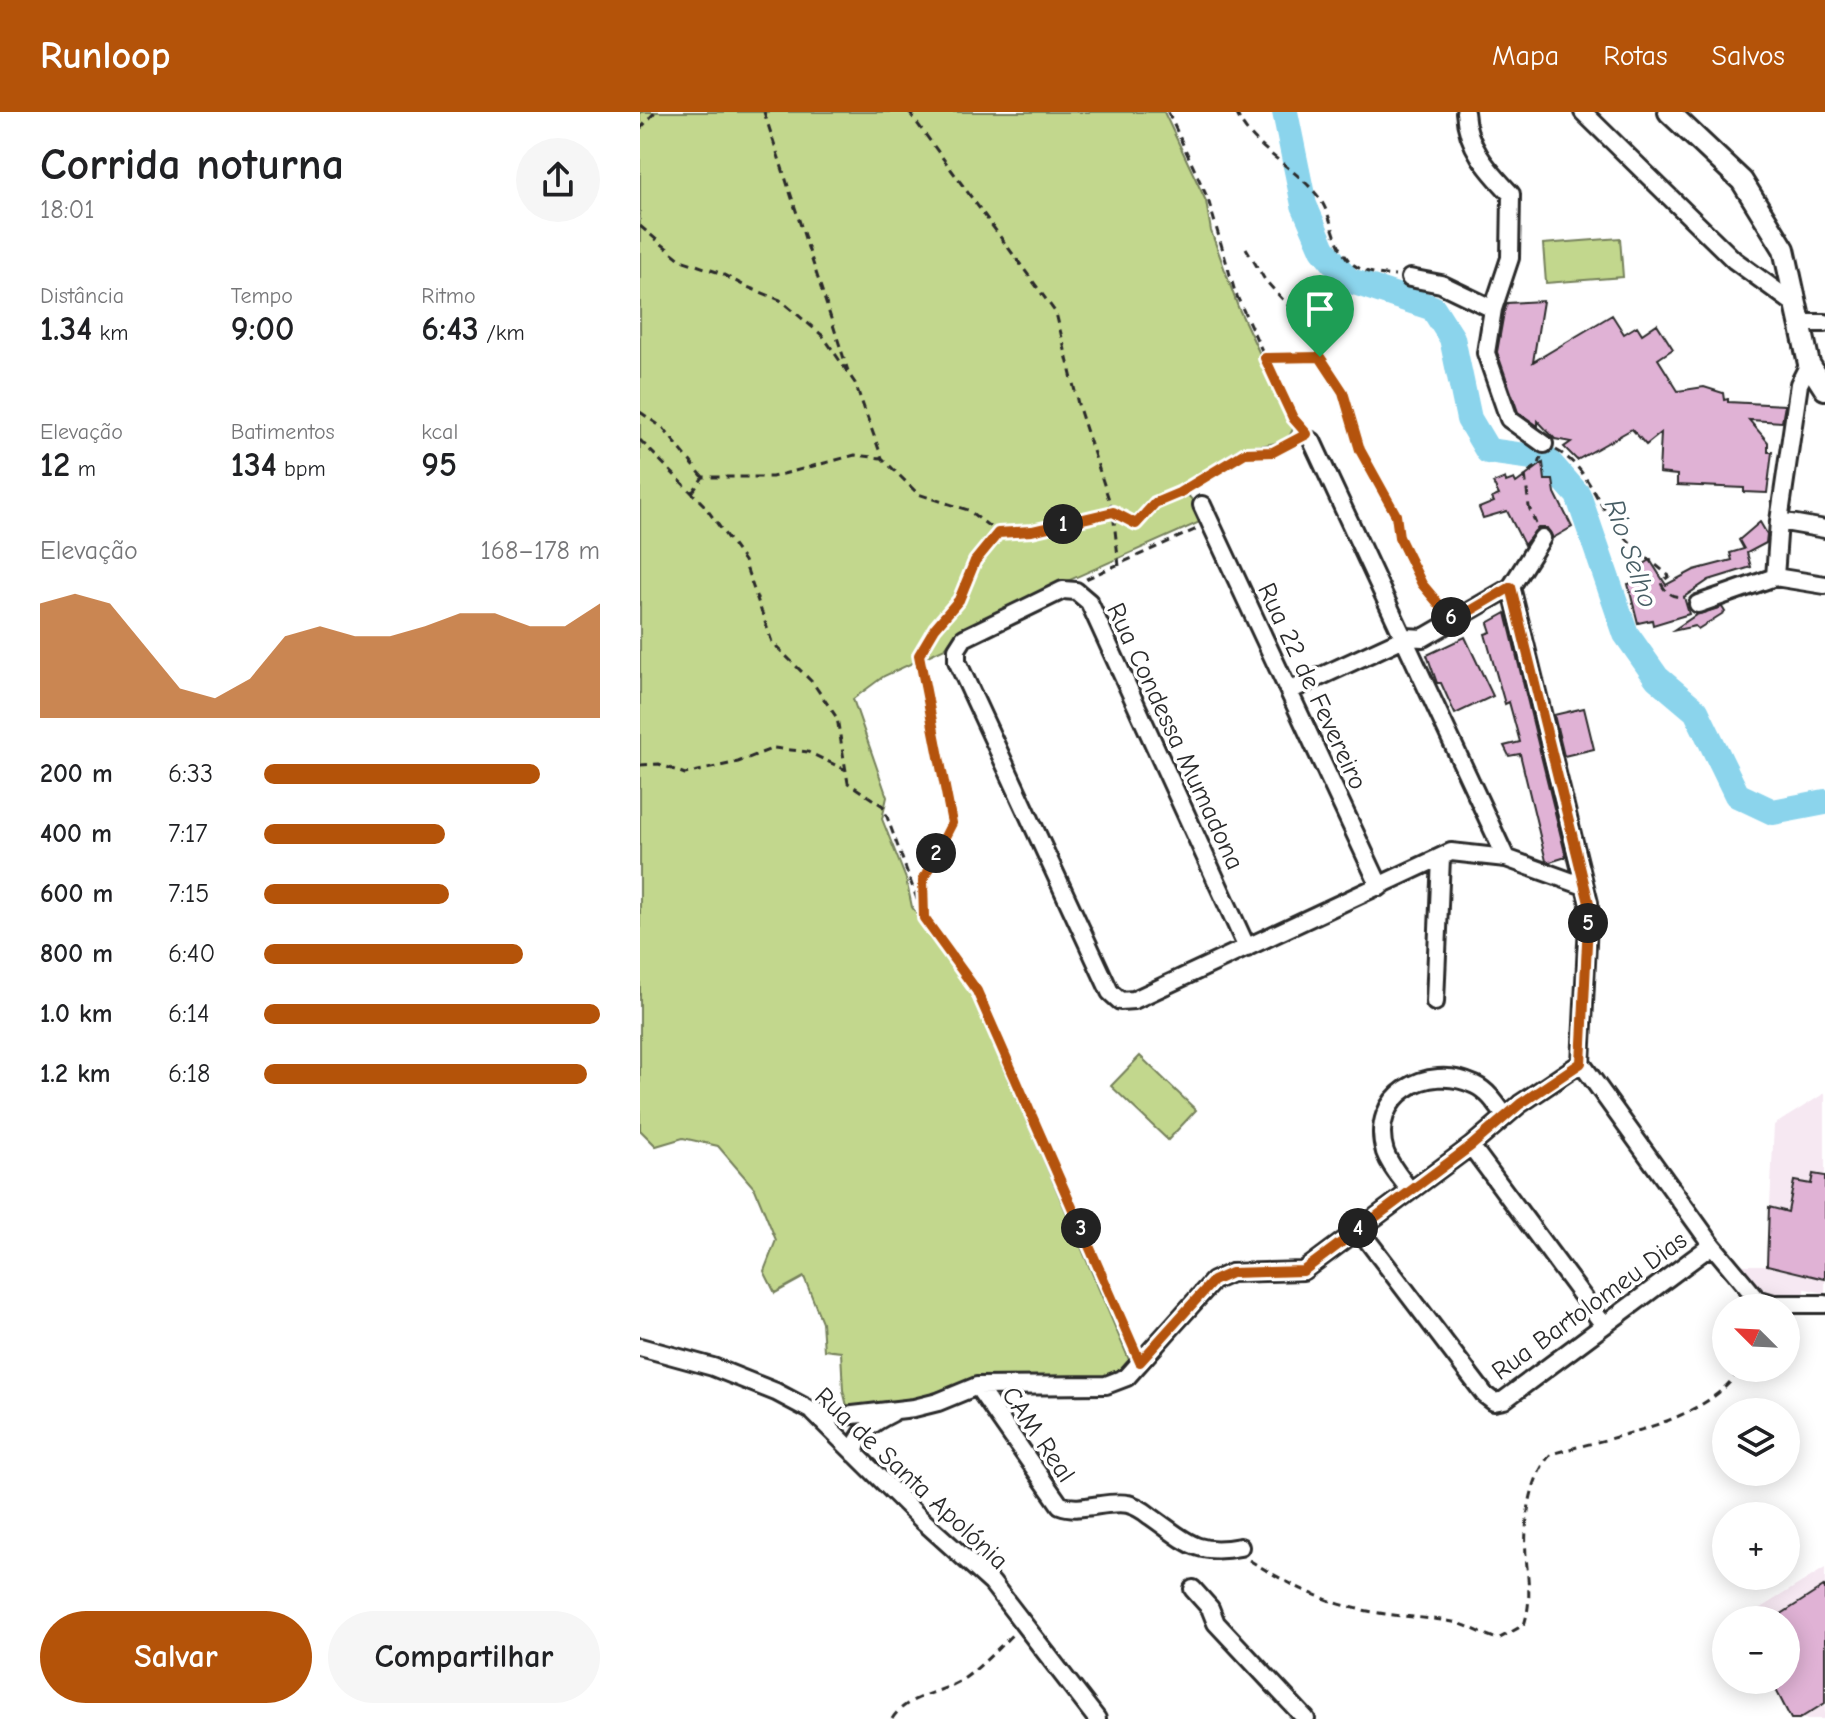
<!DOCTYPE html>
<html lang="pt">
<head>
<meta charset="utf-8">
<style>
  :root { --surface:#fff; --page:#f6f6f6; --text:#202124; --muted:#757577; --accent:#b45309 }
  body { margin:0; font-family:"Comic Neue",sans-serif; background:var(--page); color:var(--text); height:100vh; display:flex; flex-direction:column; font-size:30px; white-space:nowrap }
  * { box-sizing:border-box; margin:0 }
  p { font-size:26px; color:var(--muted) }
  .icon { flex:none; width:44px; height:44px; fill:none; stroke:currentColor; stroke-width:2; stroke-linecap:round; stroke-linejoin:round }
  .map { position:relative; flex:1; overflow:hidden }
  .panel { display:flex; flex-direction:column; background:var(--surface); width:640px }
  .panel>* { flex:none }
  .needle { width:52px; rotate:294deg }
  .fabs { position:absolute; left:1072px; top:1182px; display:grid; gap:16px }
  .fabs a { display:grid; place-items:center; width:88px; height:88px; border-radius:50%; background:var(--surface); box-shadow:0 4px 20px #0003; font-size:40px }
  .pin { position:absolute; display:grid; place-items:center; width:68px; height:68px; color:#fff; margin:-82px -34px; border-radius:50% 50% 50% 0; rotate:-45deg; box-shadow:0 0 8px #0007 }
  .pin .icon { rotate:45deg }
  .km { position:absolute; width:40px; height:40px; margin:-20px; border-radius:50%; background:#222; color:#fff; font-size:22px; line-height:40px; text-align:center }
  .round { display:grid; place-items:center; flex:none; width:84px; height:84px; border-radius:42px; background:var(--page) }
  .head { display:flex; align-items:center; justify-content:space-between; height:136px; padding:0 40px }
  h1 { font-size:44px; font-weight:800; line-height:60px }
  .metrics { display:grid; grid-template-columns:repeat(3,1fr); gap:12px; height:136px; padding:8px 40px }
  .metrics div { display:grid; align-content:center }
  .metrics b { font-size:34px; font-weight:800 }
  .metrics small { font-size:22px; font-weight:400 }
  .metrics p { font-size:22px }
  .chart { height:224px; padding:16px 40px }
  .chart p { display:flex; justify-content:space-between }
  .chart svg { width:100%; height:144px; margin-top:8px; fill:var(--accent); opacity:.7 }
  .action { display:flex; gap:16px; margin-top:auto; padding:16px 40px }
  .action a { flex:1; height:92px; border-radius:48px; background:var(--accent); color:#fff; font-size:32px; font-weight:800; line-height:92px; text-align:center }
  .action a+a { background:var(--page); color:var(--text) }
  ul { padding:0 40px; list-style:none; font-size:26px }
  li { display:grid; grid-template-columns:128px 96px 1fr; align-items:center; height:60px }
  li i { height:20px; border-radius:10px; background:var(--accent) }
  header { display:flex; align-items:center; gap:48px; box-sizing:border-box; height:112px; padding:0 40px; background:var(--accent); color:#fff }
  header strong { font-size:38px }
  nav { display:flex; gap:44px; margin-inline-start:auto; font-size:28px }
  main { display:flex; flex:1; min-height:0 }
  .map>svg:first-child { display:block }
  .built { fill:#f6e8f2 }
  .green { fill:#c2d78d; stroke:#76815c; stroke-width:2 }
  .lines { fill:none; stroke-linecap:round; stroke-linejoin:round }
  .river { stroke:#8bd4ec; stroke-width:26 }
  .building { fill:#e0b2d5; stroke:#2b2b2b; stroke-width:2 }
  .minor-casing { stroke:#2b2b2b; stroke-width:22 }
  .tertiary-casing { stroke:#2b2b2b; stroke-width:26 }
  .path { stroke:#2b2b2b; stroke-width:3; stroke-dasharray:8 6; stroke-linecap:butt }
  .minor { stroke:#fff; stroke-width:16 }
  .tertiary { stroke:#fff; stroke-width:20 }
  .route-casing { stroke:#fff; stroke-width:16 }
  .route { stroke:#b45309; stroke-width:10 }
  .labels { text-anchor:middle; stroke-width:7; stroke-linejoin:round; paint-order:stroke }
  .street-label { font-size:26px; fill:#2b2b2b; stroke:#fff }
  .water-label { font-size:28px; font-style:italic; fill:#485e65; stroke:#fff }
</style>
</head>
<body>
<header>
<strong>Runloop</strong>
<nav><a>Mapa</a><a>Rotas</a><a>Salvos</a></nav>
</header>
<main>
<section class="panel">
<div class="head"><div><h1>Corrida noturna</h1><p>18:01</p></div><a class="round"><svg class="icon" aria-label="share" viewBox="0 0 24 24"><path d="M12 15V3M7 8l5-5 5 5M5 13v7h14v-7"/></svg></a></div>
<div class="metrics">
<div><p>Distância</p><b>1.34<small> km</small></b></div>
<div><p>Tempo</p><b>9:00</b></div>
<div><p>Ritmo</p><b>6:43<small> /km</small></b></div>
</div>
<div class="metrics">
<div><p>Elevação</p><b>12<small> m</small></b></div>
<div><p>Batimentos</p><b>134<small> bpm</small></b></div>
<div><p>kcal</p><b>95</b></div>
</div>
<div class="chart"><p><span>Elevação</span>168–178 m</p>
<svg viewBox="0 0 160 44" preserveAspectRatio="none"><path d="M0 44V9L10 6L20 9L30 22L40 35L50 38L60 32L70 19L80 16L90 19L100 19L110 16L120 12L130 12L140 16L150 16L160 9V44z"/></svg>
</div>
<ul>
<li><b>200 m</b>6:33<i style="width:82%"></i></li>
<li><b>400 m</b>7:17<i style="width:54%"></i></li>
<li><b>600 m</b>7:15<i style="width:55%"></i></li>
<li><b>800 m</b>6:40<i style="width:77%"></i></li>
<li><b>1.0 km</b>6:14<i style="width:100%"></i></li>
<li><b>1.2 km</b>6:18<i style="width:96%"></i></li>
</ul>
<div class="action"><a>Salvar</a><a>Compartilhar</a></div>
</section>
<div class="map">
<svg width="1185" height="1607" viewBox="0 0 1185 1607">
  <rect width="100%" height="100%" fill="#fff"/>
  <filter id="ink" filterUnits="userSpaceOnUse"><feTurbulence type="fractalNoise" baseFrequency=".0125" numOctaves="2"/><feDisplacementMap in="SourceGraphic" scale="16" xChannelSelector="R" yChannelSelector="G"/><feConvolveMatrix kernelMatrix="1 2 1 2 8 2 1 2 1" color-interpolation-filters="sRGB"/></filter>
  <g filter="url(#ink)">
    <path class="built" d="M1185,981V1181L1165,1177V1186L1132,1184L1119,1179L1099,1153H1127L1134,1013Z
      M1185,1456V1607H1151L1146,1568V1508H1101Z"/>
    <path class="green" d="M0,0H524L566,89L571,119L598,195L654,315L647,329L598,338L541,376L556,392L562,409L320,517L305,536L244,564L213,587L247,685L242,707L266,767L272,795L333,881L490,1250L472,1266L333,1268L269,1289L207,1294L203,1278L201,1240L184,1238L182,1210L164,1165L135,1181L124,1159L136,1128L115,1077L78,1034L43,1026L16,1034L0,1018Z
      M980,126L983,165L906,171L903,132Z
      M500,944L556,998L528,1028L471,974Z"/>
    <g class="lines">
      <path class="river" d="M645,0L664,93L683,137L708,168L793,196L812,226L829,307L848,339L906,347L938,383L986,522L1017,566L1056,599L1097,683L1133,700L1185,690"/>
    </g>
    <path class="building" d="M903,189L893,250L972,203L984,222L997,214L1002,222L1017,212L1033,237L1018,247L1038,279L1064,275L1083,281L1084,288L1088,287V290L1145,293L1142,310L1109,308L1128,330V340H1132L1127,381L1104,380V376L1037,373V363L1019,361L1021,321L1006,333L992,317L937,348L924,335L931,330L915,327L898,309V314L878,300L857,240L864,200L867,191Z
      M903,351L905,368H913L915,381L932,415L913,426L907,416H898L884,433L867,399L843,406L839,396L854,390L852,386L859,383L853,371L865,366L866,370L874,367L876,371Z
      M1120,410L1127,422L1126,431L1107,441L1111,455L1069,468L1044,485L1049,502L1013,513L1012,508L998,511L988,472L1009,468L1000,455L1010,448L1026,473L1054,458L1092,448L1090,441L1104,437L1099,428Z
      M1082,495L1085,500L1058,517L1055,514L1032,519L1056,503Z
      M866,501L926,745L910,750L906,749L880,642L869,644L864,634L880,630L869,590L865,592L845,522L851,520L848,511Z
      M825,525L853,584L815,602L801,571H797L787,543Z
      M944,596L954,637L924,644L914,603Z
      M1173,1062L1185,1064V1167L1127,1153L1129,1095L1148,1100L1154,1069L1171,1072Z
      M1185,1474V1591L1159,1607H1151L1131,1568H1146V1508H1132Z"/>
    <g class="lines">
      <defs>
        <path id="minor" d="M825,0C827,35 848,58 871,82L870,146L853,197L846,241L869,307L904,332
          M943,0L1094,148L1156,193
          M770,166L801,172L853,197
          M1159,211H1185
          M672,329L866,746
          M562,393L740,775
          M1139,409L1185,417
          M1135,465L1139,409L1159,272L1169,252
          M871,475L949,791L941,951
          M1058,492L1135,465L1185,473
          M649,579L766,525L783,526L871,475L902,426
          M607,836L449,490L436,479L423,478L324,526L317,537V549L470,880L480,889L494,888L811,740L866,746L944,774
          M795,890L801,745
          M941,951L1072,1133L1117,1187L1134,1192H1185
          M831,1034L963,1212
          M769,1077C760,1065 750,1054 745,1040C728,984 787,950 835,973C848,979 857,993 865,1004
          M718,1116L845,1283L854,1290L864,1288L1072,1133
          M0,1235L73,1255L136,1280L172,1299L282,1408L352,1471L457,1607
          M337,1274L420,1393C441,1401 466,1388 488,1392C496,1394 504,1399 510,1404C545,1428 554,1444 600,1435
          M172,1299L204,1304L274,1296L298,1290L337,1274L466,1273L487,1265L573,1169L591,1161L663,1159L831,1034L880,992L941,951
          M215,1342C216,1320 234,1310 252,1301
          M553,1477L570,1496L576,1511L666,1607"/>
        <path id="tertiary" d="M1029,0L1102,69L1144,137L1169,252L1185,277"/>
      </defs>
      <use href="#minor" class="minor-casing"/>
      <use href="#tertiary" class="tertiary-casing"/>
      <path class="path" d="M124,0L208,259
        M269,0L416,201L439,296L473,400L496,412C511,396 526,378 550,384
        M528,0L568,87L595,180L653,306L664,319
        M596,0C611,36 654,54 677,83C694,103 692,136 714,153C725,161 742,163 755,164
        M0,17L15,0
        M0,114L41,148L80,161L105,174L140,188L183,224L215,271L242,346L278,382L328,398L358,421L392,419L473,400L479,454
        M606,136L625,168L675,223L684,238L680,245L625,246
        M680,245L703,280L720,338L756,403L759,425L782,472L804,496
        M0,300L23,316L63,365
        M0,328L64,393L104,449L132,530L173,571L197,606L208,671L243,694L284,806L337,879L494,1236
        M916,338C949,356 955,390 978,417C992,435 1012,449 1029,464L1021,471C1026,482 1032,485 1044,485
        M52,381L63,365H132L215,343L241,346
        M539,381L605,341L633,340L657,327
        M896,412L889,395L885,362L899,353L901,345
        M446,467L559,416
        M0,653L19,652L45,662L98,650L134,636L168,640L206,658
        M284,803L283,768L312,711L288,578L279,543L295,516L319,488L335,449L358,421
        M609,1448C648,1472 686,1492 733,1500C759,1505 786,1505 813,1510C828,1513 843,1523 858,1527L884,1513C892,1489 888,1469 886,1444C884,1413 889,1366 911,1342C966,1326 1070,1310 1100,1256
        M252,1607C268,1582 298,1583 322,1568C341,1555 357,1537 374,1521"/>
      <use href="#minor" class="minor"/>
      <use href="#tertiary" class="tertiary"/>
    </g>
  </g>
  <g class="lines" filter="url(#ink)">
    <defs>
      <path id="route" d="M680,245L703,280L720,338L756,403L759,425L782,472L813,509L871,475L949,791L941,951L880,992L831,1034L663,1159L591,1161L573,1169L500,1250L337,879L284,806L283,768L312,711L279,543L295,516L319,488L335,449L358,421L392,419L473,400L496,412L515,391L539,381L605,341L633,340L667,322L653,306L625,246Z"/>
    </defs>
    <use href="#route" class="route-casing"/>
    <use href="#route" class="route"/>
  </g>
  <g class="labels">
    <g class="street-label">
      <text transform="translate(673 574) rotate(65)" y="9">Rua 22 de Fevereiro</text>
      <text transform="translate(536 624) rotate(65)" y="9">Rua Condessa Mumadona</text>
      <text transform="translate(949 1193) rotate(-36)" y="9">Rua Bartolomeu Dias</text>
      <text transform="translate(399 1322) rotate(56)" y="9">CAM Real</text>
      <text transform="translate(272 1366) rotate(43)" y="9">Rua de Santa Apolónia</text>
    </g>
    <g class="water-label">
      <text transform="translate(992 441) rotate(71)" y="10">Rio Selho</text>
    </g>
  </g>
</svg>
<div class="fabs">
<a><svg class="needle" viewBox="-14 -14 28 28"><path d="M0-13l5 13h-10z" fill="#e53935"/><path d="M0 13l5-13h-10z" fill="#757577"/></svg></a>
<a><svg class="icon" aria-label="layers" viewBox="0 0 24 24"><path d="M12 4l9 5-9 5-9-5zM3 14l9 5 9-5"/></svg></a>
<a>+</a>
<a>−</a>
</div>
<div class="pin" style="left:680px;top:245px;background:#1e9e55"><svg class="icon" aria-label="arrive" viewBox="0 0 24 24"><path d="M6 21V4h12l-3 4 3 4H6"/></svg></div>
<b class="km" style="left:423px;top:412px">1</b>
<b class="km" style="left:296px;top:741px">2</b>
<b class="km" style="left:441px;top:1116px">3</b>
<b class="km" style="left:718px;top:1116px">4</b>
<b class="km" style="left:948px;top:811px">5</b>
<b class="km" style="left:811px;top:505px">6</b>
</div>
</main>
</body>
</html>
